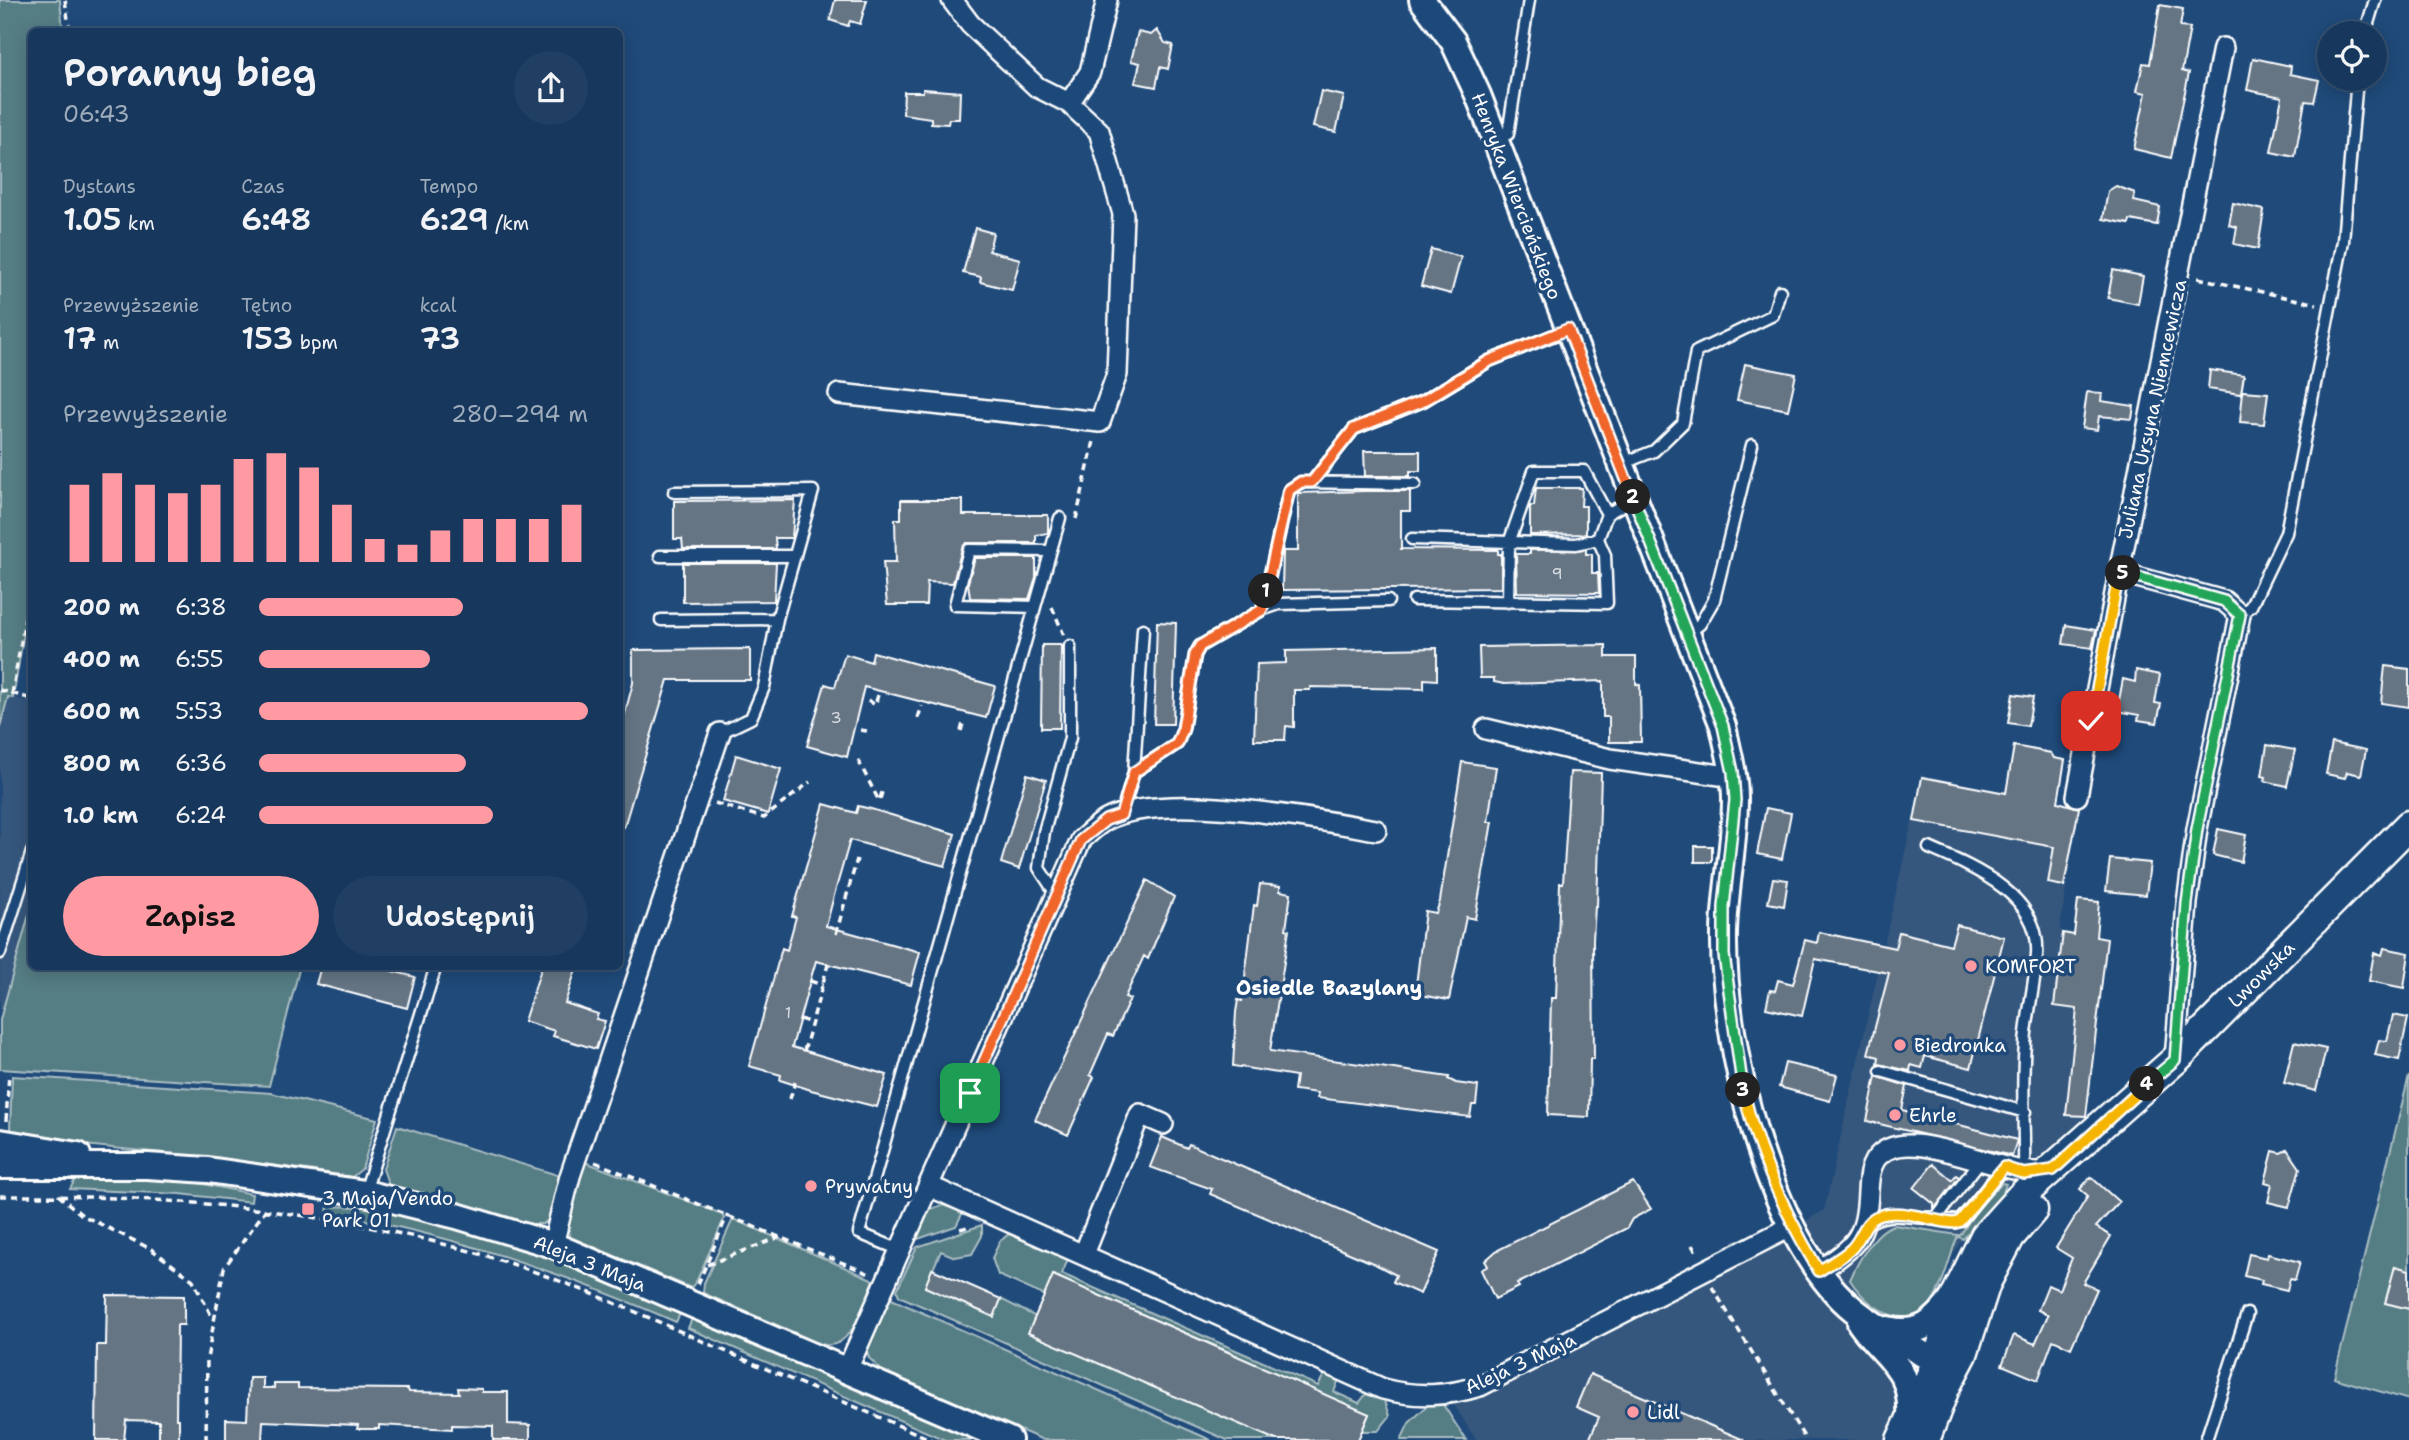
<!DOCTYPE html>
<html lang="pl">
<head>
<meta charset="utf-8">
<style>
  :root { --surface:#17385c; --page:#203f62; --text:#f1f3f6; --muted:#9eacbb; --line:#365272; --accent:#ff9aa2 }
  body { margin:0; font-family:"Shantell Sans",sans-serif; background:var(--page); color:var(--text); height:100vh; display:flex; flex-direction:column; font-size:26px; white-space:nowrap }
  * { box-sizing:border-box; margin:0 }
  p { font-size:23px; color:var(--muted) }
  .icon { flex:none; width:38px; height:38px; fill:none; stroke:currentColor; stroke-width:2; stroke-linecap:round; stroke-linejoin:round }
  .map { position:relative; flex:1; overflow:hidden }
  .side { position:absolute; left:28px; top:28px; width:595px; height:942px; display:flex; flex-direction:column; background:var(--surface); border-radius:10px; box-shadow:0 4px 18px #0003,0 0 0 2px var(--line) }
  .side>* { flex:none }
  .tools { position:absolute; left:2317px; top:21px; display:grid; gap:14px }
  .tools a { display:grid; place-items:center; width:70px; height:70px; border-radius:50%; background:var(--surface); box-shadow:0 4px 18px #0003,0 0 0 2px var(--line); font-size:35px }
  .pin { position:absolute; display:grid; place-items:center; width:60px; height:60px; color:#fff; margin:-30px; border-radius:14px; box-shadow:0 4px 10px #0006 }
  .km { position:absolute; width:35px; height:35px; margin:-18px; border-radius:50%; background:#222; color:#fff; font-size:19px; line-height:35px; text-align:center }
  .round { display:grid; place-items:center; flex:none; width:74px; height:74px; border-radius:37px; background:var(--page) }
  .overview { display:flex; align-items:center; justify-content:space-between; height:119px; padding:0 35px }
  h1 { font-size:38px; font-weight:600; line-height:52px }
  .figures { display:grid; grid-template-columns:repeat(3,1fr); gap:10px; height:119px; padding:7px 35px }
  .figures div { display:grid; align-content:center }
  .figures b { font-size:30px; font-weight:600 }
  .figures small { font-size:19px; font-weight:400 }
  .figures p { font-size:19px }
  .chart { height:196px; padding:14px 35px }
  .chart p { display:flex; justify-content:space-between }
  .chart svg { width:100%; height:126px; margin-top:7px; stroke:var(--accent); stroke-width:6 }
  .action { display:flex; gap:14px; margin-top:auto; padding:14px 35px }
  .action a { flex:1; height:80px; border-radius:42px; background:var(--accent); color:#111; font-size:28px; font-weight:600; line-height:80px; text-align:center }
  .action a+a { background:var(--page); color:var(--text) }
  ul { padding:0 35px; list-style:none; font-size:23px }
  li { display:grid; grid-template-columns:112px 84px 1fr; align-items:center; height:52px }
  li i { height:18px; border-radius:9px; background:var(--accent) }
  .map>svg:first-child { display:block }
  .built { fill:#34577d }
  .green { fill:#557d84; stroke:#aabec2; stroke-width:2 }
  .building { fill:#657484; stroke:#fff; stroke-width:2 }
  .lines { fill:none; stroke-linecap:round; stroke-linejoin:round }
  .service-casing { stroke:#fff; stroke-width:15 }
  .minor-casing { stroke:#fff; stroke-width:24 }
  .tertiary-casing { stroke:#fff; stroke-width:30 }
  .secondary-casing { stroke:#fff; stroke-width:33 }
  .path { stroke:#fff; stroke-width:3.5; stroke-dasharray:7 5; stroke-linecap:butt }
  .service { stroke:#1f4a7a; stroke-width:10 }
  .minor { stroke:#1f4a7a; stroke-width:19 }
  .tertiary { stroke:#1f4a7a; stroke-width:24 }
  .secondary { stroke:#1f4a7a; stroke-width:28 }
  .split-1-casing { stroke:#fff; stroke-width:14 }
  .split-2-casing { stroke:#fff; stroke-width:14 }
  .split-3-casing { stroke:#fff; stroke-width:14 }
  .split-4-casing { stroke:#fff; stroke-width:14 }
  .split-5-casing { stroke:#fff; stroke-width:14 }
  .split-6-casing { stroke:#fff; stroke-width:14 }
  .split-1 { stroke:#f0652b; stroke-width:9 }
  .split-2 { stroke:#f0652b; stroke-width:9 }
  .split-3 { stroke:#22a559; stroke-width:9 }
  .split-4 { stroke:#f5b400; stroke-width:9 }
  .split-5 { stroke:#22a559; stroke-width:9 }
  .split-6 { stroke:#f5b400; stroke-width:9 }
  .poi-dot { fill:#ff9aa2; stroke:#1f4a7a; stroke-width:2.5 }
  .labels { text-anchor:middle; stroke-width:7; stroke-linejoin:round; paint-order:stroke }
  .number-label { font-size:16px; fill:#d8dce0 }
  .street-label { font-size:19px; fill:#fff; stroke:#1f4a7a }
  .poi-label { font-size:19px; fill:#fff; stroke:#1f4a7a; text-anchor:start }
  .neighbourhood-label { font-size:21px; font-weight:bold; fill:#fff; stroke:#1f4a7a }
</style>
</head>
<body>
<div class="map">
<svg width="2409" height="1440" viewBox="0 0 2409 1440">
  <rect width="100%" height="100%" fill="#1f4a7a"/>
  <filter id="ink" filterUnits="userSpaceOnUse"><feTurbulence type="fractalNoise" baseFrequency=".0143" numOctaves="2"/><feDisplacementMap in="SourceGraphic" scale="14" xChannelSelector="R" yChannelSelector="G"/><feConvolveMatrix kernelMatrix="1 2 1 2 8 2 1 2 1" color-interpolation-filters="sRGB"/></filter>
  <g filter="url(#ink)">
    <path class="built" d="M8,696L31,702L32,907L0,1020V727Z
      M1922,777L2079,806L2060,928L2063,933L2107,939L2087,1116L2063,1144L2006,1184L2000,1200L1963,1239L1951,1257L1888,1440H1476L1452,1402L1806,1229L1807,1220L1824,1210Z"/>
    <path class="green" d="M0,0H60L63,31L32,32V584L13,698L8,697L0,727Z
      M31,907L32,966H300L269,1086L0,1069V1020Z
      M12,1076L271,1093L377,1119L362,1169L352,1177C240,1158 126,1151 13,1137L10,1129Z
      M2409,1076V1400L2334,1378Z
      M397,1126L564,1177L553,1216L543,1224H530L389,1186L383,1169Z
      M585,1162L722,1214L724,1219L697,1280L691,1288L570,1237L567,1220Z
      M77,1176L174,1178L252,1194L251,1202L180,1194L70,1189Z
      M2002,1183L2006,1184L2000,1200L1963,1239L1959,1237L1978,1208Z
      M942,1205L963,1212L956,1226L912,1241L928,1210Z
      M328,1206C348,1207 368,1206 387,1210C490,1229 586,1271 682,1310L676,1322C563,1273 449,1233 327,1213Z
      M733,1219L874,1280C864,1301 852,1354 821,1344L703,1293L704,1283Z
      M982,1225V1236L972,1254L955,1257L941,1251L925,1287L993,1317L1001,1299L1276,1440H1227L899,1296L897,1290L917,1247Z
      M1894,1225L1958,1235C1946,1264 1936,1334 1891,1315C1874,1308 1860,1295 1850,1280C1857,1263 1875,1230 1894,1225Z
      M1009,1234L1068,1259L1062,1274L1318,1386L1325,1373L1339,1379L1334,1392L1359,1403L1366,1394L1384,1398L1390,1416L1378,1431H1362L1369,1414L1229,1373L1237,1355L1053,1276L1045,1296L998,1275L992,1258L1000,1241Z
      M887,1297L1211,1440H1043L881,1370L869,1358L867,1351Z
      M694,1314L982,1440H945L688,1328Z
      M1430,1403H1442L1466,1440H1401L1409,1423Z"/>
    <path class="building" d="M835,0H867L860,24L850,21L848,26L830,20Z
      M2160,5L2183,9L2180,27L2190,28L2182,71L2189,73L2171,158L2134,149L2146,93L2137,91L2143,63L2150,64Z
      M1157,30L1165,43L1173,45L1168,69L1160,67L1156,87L1135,83L1140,63L1131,61L1138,32L1151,35Z
      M2253,58L2291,66L2290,74L2319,80L2314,102L2305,101L2295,157L2271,152L2282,97L2247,90Z
      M923,89L960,92L959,119H949L948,124L931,123V118L903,114L904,92H923Z
      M1321,91L1344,96L1336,132L1313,127Z
      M2116,186L2135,193L2134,201L2160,207L2157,225L2130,220L2129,224L2103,219L2108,191Z
      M2233,203L2264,210L2258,249L2234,244L2237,227L2229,225Z
      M975,228L993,233L989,251L1020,259L1012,290L980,282L981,277L963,273Z
      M1431,249L1461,257L1451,294L1421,286Z
      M2113,270L2143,276L2138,304L2108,298Z
      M1745,364L1796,374L1788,410L1737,400Z
      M2210,370L2244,375L2241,394L2208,389Z
      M2243,391L2268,393L2264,424L2240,422Z
      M2087,392L2102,394L2101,401L2134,406L2132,419L2099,416L2097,430L2082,428Z
      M1364,451H1420V471H1410V476H1365Z
      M1536,488H1582L1581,506H1586V534L1530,535V506H1534Z
      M1365,491H1410V511H1401V549L1498,550V554H1501V588L1282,590L1283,551H1298V493Z
      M795,500L792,538H775L776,549H683L682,539H674V501Z
      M901,500H963V515H1048V533L1036,535V543H966L962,548L953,583L927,582L926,605H887L883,562H896L895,519H901Z
      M1586,549V554H1592V573H1598L1599,593L1517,592L1516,554H1530V550Z
      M975,558H1036V577L1029,599L970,598L968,583Z
      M683,563H776L774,601L683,602Z
      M1157,622L1176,623L1173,724H1154Z
      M2066,625L2096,630L2092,648L2063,644Z
      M1042,645H1061L1060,728H1041Z
      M1606,645V657H1636V684L1640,685L1641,742H1609V717H1603V681L1504,684L1494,682V678H1480L1479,647Z
      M1437,648V680L1424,679V689L1310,687V690H1294V727L1286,726L1285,740H1254L1257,664L1286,663V651Z
      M750,649V680H668L624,827L620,826V732L633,683V650Z
      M873,652L995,686L986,718L864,687L847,757L807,746L825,684L835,687L845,654L871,662Z
      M2385,666L2409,669V707L2381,703Z
      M2136,670L2160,675L2155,703L2161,704L2157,723L2138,720L2139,715L2117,711L2123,679L2135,682Z
      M2013,694L2033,697L2028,726L2008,723Z
      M2332,743L2366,750L2361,775L2347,772L2345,778L2326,774Z
      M2267,745L2295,750L2287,786L2265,781L2266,777L2262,776Z
      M2014,746L2051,753L2054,758L2065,760L2058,802L2079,808L2064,886L2048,883L2054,847L1914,821L1922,777L2006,793Z
      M736,755L781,769L768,814L723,801Z
      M1462,762L1496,767L1488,822H1492L1475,919L1466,917L1449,1000L1415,994L1425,911L1436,913L1440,901Z
      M1570,772L1601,773L1597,906H1595L1593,940L1594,1059H1590L1589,1117L1548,1115L1551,998H1556L1560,883H1563Z
      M1027,774L1046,780L1019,869L1001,863Z
      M824,804L856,813L858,806L871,809L955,834L945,866L850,840L835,892L826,926L920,952L911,985L816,961L810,981L792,1047L887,1075L877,1107L811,1090L780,1080L781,1075L749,1066L782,948L787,950L796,917L792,916Z
      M1766,808L1791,813L1782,859L1757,854Z
      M2218,829L2246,835L2241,862L2213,855Z
      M1695,846H1712V862H1695Z
      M2110,859L2150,863L2146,895L2106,891Z
      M1773,878L1788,880L1784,906L1768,903Z
      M1147,880L1174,897L1148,959L1144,956L1125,997L1130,999L1113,1036L1108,1034L1090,1075L1094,1077L1068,1135L1035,1120Z
      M1260,884L1280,886V891L1291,893L1286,929L1289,930L1270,1051L1449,1077L1448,1079L1456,1083L1478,1086L1476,1105H1472L1470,1117L1317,1098L1318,1093L1294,1090L1296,1076L1233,1066L1236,1012L1238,1000L1242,1001L1254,905L1257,906Z
      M2078,900L2099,902L2096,937L2107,939L2086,1116L2066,1115L2077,1009L2054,1006L2063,933L2074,935Z
      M1957,925L2004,937L1971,1068L1925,1056L1922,1068L1911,1065L1910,1071L1878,1064L1879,1057L1868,1054L1889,973L1815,959L1802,1016L1766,1008L1770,990L1775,991L1778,980L1793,984L1805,940L1817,943L1819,932L1895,948L1899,932L1951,945Z
      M2384,948L2409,953L2404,988L2369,981L2374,953L2382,955Z
      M321,966H373L415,977L407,1008L316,984Z
      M542,966H577L565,1003L598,1014L596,1019L605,1021L596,1049L553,1036L555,1031L524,1021Z
      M2393,1015L2408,1018L2399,1060L2375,1055L2379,1040L2387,1041Z
      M2294,1042L2326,1049L2316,1091L2284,1083Z
      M1785,1063L1837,1075L1830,1101L1779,1087Z
      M1876,1076L1907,1086L1902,1110L2017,1140L2012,1156L1867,1121Z
      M1162,1137L1187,1148L1189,1144L1439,1252L1420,1294L1393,1282L1396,1275L1375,1264L1210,1194L1212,1189L1150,1167Z
      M2287,1149L2300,1168L2289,1207L2268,1202L2272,1184L2265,1182L2273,1151L2281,1153Z
      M1933,1164L1952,1180L1956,1175L1959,1177L1934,1209V1204L1914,1188Z
      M2091,1177L2119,1202L2096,1227L2111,1236L2083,1283L2097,1289L2071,1348L2053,1340L2038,1380L2002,1365L2014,1335L2035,1344L2048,1315L2038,1310L2048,1285L2059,1290L2072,1258L2056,1248L2088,1196L2080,1189Z
      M1633,1182L1651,1209L1632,1219L1627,1228L1517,1284L1519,1287L1495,1299L1481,1270L1488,1266L1485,1261L1496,1251Z
      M2249,1254L2267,1258L2268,1254L2300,1262L2295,1280L2290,1279L2287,1290L2261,1284L2262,1280L2244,1276Z
      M2395,1266L2409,1270V1309L2385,1303Z
      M932,1269L1001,1299L994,1317L925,1287Z
      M1053,1275L1369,1414L1358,1440H1276L1028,1333Z
      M107,1295L184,1296V1325H177L176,1419H179V1440H159V1421L126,1420L124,1440H96L97,1345H106Z
      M1590,1374L1744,1440H1589L1599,1417L1576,1407Z
      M249,1378H263V1388H274V1384H298V1388L408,1389L409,1392L459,1393L458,1388L482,1389V1392H508V1424L530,1425V1440H493V1426L452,1425V1429L379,1425V1429H357L358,1425L263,1421L262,1440H226V1419L247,1420Z"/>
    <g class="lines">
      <defs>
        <path id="service" d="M2365,33L2375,0
          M1497,139L1508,134L1529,0
          M1621,464L1654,451L1683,423L1696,352L1773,315L1780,291
          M1312,482L1354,429L1423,401L1489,361L1567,330
          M674,492L813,491L777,619L764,687L751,718L720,733
          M1412,539L1576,544L1598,539L1607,514L1633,499
          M660,556H795
          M1414,600L1607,603L1605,555L1598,539
          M1508,602L1509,543L1534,471H1584L1607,514
          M1035,607L955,605L969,550L1050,551
          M1262,610L1279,604L1388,601
          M2240,615L2251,606L2286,533L2343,241L2357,79
          M661,620L777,619
          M1687,634L1700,624L1714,600L1752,445
          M1134,772L1143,629
          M1122,814L1134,772L1177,744L1183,729L1195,655L1200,646L1262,610L1289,490L1301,482L1415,484
          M1929,848C1973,867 2041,895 2037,954C2035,984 2027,1014 2025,1044C2021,1087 2025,1131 2024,1174
          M1056,894L1039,868L1044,832L1070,738V646
          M0,953L32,852
          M1881,1071L2025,1112
          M365,1192L436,966
          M1930,1219L1960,1221L2004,1167
          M1866,1225C1889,1207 1910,1221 1937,1217L1981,1160
          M900,1250L859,1233L1060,518
          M2206,1440L2247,1314"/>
        <path id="minor" d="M1069,103L1090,72L1107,0
          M839,394L1100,422L1117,374L1123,214L1099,131L1069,103L1037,87L970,24L952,0
          M1486,729L1610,759L1720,775L1733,772
          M2077,796L2119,572
          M2175,1060L2187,903L2197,829L2240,615L2224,601L2119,572L2223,48
          M929,1186L1383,1389C1417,1398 1447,1396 1480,1386L1792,1226
          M553,1245L570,1176L720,733
          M1084,1254L1140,1114L1163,1124
          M1819,1271C1857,1245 1866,1238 1868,1191C1869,1179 1869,1170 1875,1160C1905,1117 2003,1181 2048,1171
          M847,1370L1081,840C1089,833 1097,825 1106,820C1162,790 1313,819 1376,830"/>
        <path id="tertiary" d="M1422,0L1453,41L1478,95L1723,726C1728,751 1735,774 1735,799C1735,844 1725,888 1724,932C1722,1040 1767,1239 1854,1310C1884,1334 1921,1350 1952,1374
          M0,1142L78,1155
          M0,1166H147L208,1170L365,1193L457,1216L553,1245L1009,1440
          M1860,1323C1887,1361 1913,1366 1910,1419
          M1888,1329C1919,1337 1936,1322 1953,1298"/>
        <path id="secondary" d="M1901,1440L1937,1362L1956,1295L1985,1236L2020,1197L2175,1060L2409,825
          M1925,1440L1945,1388L1963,1354L1986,1283L2010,1237L2033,1210"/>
      </defs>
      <use href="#service" class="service-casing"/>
      <use href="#minor" class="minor-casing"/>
      <use href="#tertiary" class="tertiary-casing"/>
      <use href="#secondary" class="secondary-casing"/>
      <path class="path" d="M65,0L70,32
        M2198,278L2317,304
        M1076,519L1094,441
        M1052,607L1064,635
        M0,690L32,699
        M12,694L32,578
        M868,700L875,705L878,695
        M918,718L922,706
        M860,730L867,731
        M961,731L964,720
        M858,760L879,801
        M880,799L883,789
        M715,803L764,818L810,782
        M836,934L857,859
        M810,981L823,985
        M800,1019L811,1023
        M804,1051L829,961
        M790,1099L795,1082
        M6,1121L9,1073
        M595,1162L870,1274
        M58,1195L82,1215L151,1249L193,1280L213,1319
        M0,1196C158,1195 313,1208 466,1250C553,1274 636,1312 718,1348C789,1379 861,1409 932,1440
        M960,1229L971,1226
        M1692,1245L1697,1254
        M707,1265L780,1237
        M698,1284L728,1214
        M1712,1287L1806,1440
        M206,1440L207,1359L224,1268L266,1209"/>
      <use href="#service" class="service"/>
      <use href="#minor" class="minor"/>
      <use href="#tertiary" class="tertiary"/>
      <use href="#secondary" class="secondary"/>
    </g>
  </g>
  <g class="lines" filter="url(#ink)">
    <defs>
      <path id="split-1" d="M970,1093L1081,840L1106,820L1121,815L1134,772L1177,744L1183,729L1195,655L1200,646L1262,610L1266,591"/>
      <path id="split-2" d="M1266,591L1289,490L1301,482H1312L1354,429L1423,401L1489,361L1568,329L1633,497"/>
      <path id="split-3" d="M1633,497L1723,726L1733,772L1735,800L1724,907V955L1743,1090"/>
      <path id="split-4" d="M1743,1090C1758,1154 1785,1214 1819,1271C1829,1264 1842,1258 1851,1249C1862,1239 1863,1222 1878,1216C1900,1207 1932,1222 1955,1223L1960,1221L2004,1167L2024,1174L2053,1170L2147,1084"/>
      <path id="split-5" d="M2123,573L2224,601L2240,615L2197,829L2187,903L2175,1060L2147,1084"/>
      <path id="split-6" d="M2091,721L2119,572L2123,573"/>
    </defs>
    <use href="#split-1" class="split-1-casing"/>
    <use href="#split-2" class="split-2-casing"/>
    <use href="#split-3" class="split-3-casing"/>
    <use href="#split-4" class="split-4-casing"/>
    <use href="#split-5" class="split-5-casing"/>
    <use href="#split-6" class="split-6-casing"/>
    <use href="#split-1" class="split-1"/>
    <use href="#split-2" class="split-2"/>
    <use href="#split-3" class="split-3"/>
    <use href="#split-4" class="split-4"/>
    <use href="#split-5" class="split-5"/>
    <use href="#split-6" class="split-6"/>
  </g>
  <g class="poi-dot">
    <circle cx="1971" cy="966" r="7"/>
    <circle cx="1900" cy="1045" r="7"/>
    <circle cx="1895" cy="1115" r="7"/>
    <circle cx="811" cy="1186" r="7"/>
    <rect x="301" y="1202" width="14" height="14" rx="3.5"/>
    <circle cx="1633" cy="1412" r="7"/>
  </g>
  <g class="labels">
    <g class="number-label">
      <text x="1557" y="579">9</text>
      <text x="836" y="723">3</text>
      <text x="788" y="1018">1</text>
    </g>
    <g class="street-label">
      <text transform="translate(1517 196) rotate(69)" y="7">Henryka Wiercieńskiego</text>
      <text transform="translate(2152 409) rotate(-78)" y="7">Juliana Ursyna Niemcewicza</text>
      <text transform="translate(2261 974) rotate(-45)" y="7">Lwowska</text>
      <text transform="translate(590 1263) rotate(22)" y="7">Aleja 3 Maja</text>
      <text transform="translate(1520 1363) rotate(-25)" y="7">Aleja 3 Maja</text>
    </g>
    <g class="poi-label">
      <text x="1985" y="973">KOMFORT</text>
      <text x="1914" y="1052">Biedronka</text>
      <text x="1909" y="1122">Ehrle</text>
      <text x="825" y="1193">Prywatny</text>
      <text x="322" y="1205">3 Maja/Vendo<tspan x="322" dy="22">Park 01</tspan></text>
      <text x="1647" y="1419">Lidl</text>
    </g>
    <g class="neighbourhood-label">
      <text x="1329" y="995">Osiedle Bazylany</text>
    </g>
  </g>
</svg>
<div class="tools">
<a><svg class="icon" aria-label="locate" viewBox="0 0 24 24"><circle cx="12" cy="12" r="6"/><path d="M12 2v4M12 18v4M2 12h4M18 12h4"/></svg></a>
</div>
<div class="pin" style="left:970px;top:1093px;background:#1e9e55"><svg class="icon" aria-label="arrive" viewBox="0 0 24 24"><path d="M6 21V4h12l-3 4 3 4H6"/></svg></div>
<div class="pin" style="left:2091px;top:721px;background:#d93025"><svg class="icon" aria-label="check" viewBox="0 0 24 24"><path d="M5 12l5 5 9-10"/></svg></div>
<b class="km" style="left:1266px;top:591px">1</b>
<b class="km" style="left:1633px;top:497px">2</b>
<b class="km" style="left:1743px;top:1090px">3</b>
<b class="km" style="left:2147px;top:1084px">4</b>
<b class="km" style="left:2123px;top:573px">5</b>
<section class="side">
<div class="overview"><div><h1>Poranny bieg</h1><p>06:43</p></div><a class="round"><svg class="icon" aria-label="share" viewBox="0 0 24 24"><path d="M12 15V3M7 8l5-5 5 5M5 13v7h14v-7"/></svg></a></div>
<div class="figures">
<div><p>Dystans</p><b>1.05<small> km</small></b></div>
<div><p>Czas</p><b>6:48</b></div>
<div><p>Tempo</p><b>6:29<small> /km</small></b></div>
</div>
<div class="figures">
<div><p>Przewyższenie</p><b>17<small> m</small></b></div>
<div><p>Tętno</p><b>153<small> bpm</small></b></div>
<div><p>kcal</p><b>73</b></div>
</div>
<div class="chart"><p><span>Przewyższenie</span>280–294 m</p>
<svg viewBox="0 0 160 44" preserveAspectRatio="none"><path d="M5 44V17M15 44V13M25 44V17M35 44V20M45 44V17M55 44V8M65 44V6M75 44V11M85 44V24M95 44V36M105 44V38M115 44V33M125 44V29M135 44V29M145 44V29M155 44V24"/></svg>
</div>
<ul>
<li><b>200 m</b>6:38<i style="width:62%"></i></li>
<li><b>400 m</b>6:55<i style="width:52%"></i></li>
<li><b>600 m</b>5:53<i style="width:100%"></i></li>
<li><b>800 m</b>6:36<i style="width:63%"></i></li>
<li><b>1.0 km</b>6:24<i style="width:71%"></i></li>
</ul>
<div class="action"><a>Zapisz</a><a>Udostępnij</a></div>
</section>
</div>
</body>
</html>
